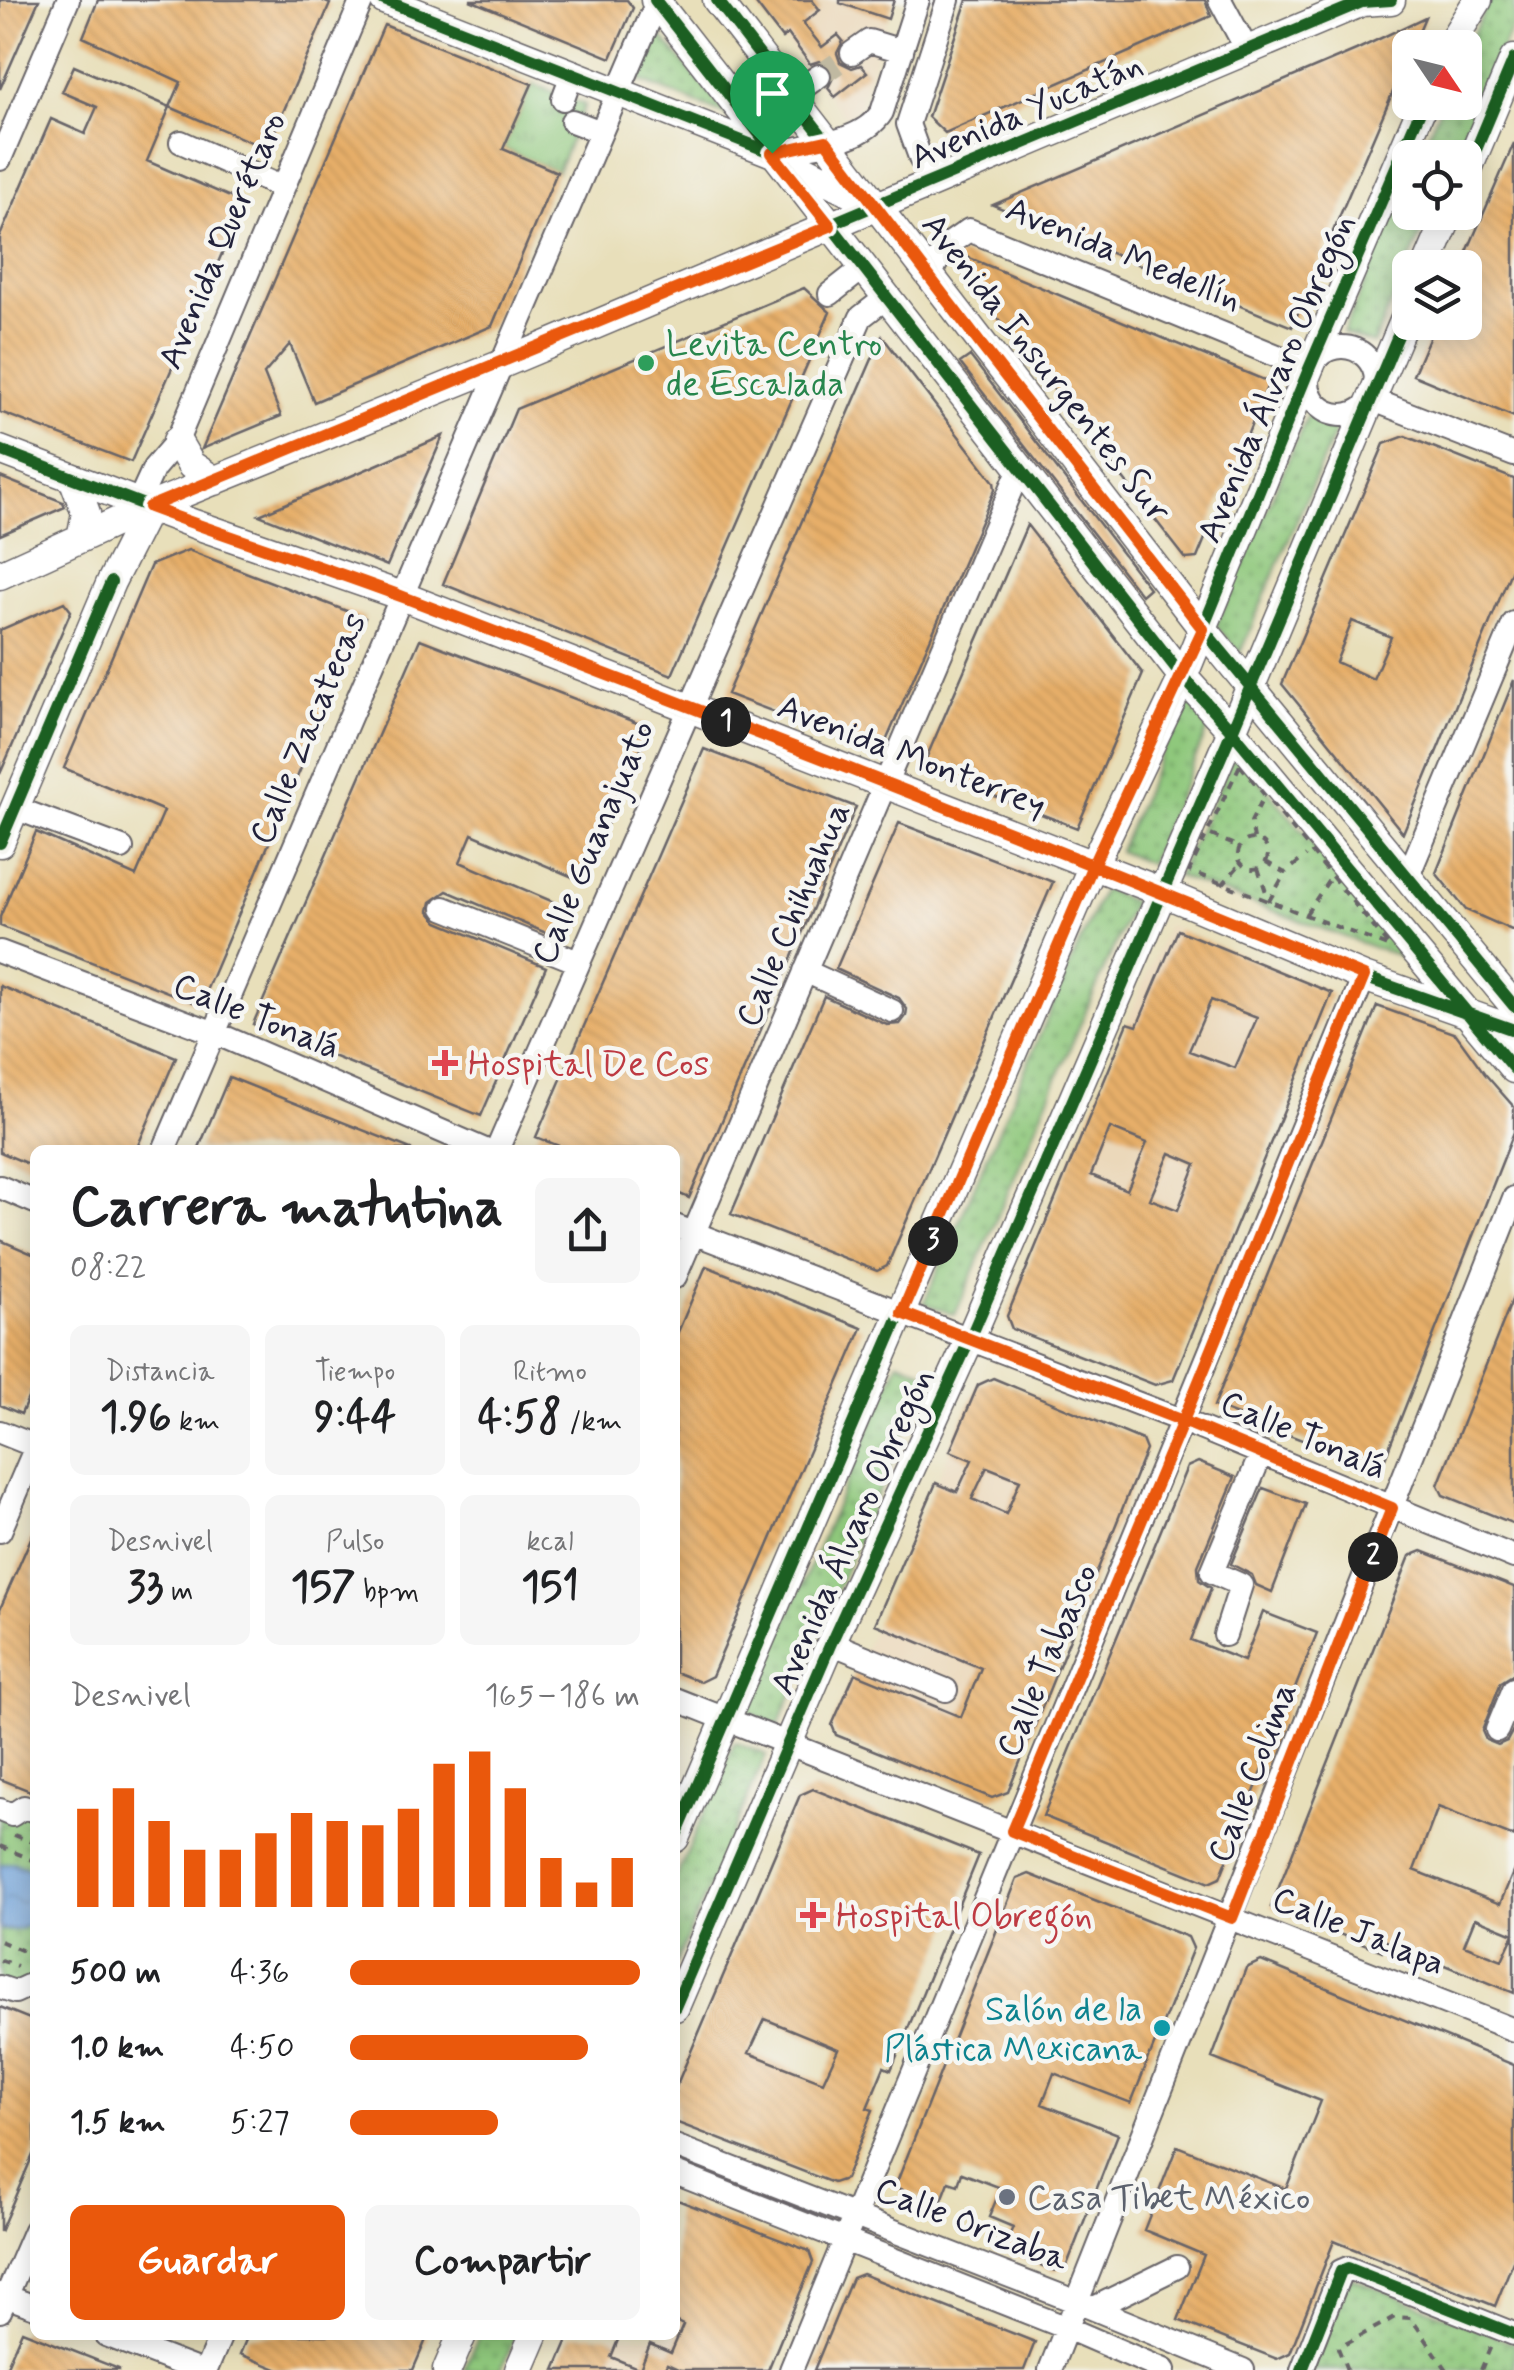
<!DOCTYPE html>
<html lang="es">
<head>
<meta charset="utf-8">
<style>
  :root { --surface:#fff; --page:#f6f6f6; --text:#202124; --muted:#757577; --accent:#ea580c }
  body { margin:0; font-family:Mynerve,sans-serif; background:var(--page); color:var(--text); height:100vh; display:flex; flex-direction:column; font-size:38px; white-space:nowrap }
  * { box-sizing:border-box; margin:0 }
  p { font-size:32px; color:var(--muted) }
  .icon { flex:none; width:55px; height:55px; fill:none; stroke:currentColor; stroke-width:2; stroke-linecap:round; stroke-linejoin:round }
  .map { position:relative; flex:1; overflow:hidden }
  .side { position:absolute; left:30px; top:1145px; width:650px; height:1195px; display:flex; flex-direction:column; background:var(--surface); border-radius:15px; box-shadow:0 5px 25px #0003 }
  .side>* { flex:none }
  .needle { width:65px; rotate:125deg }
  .controls { position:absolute; left:1392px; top:30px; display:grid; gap:20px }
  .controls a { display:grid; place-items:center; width:90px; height:90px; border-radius:15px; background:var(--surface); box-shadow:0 5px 25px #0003; font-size:50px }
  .pin { position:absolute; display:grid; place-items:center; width:85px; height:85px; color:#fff; margin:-102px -42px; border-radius:50% 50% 50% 0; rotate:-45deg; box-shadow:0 0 10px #0007 }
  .pin .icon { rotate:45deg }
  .km { position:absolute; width:50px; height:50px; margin:-25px; border-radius:50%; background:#222; color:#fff; font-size:28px; line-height:50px; text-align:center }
  .round { display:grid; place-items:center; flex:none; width:105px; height:105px; border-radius:15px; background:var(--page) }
  .overview { display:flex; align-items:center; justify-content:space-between; height:170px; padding:0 40px }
  h1 { font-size:55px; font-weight:700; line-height:75px }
  .figures { display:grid; grid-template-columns:repeat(3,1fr); gap:15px; height:170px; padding:10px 40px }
  .figures div { display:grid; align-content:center; border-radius:15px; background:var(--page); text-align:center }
  .figures b { font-size:42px; font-weight:700 }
  .figures small { font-size:28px; font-weight:400 }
  .figures p { font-size:28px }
  .chart { height:280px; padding:20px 40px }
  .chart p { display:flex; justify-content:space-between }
  .chart svg { width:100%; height:180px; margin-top:10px; stroke:var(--accent); stroke-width:6 }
  .primary-button { display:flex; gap:20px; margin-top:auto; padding:20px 40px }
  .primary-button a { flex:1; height:115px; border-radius:15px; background:var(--accent); color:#fff; font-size:40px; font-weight:700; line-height:115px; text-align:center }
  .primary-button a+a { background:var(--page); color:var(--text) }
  ul { padding:0 40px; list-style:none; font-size:32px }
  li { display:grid; grid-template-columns:160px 120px 1fr; align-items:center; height:75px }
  li i { height:25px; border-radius:12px; background:var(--accent) }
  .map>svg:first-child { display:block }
  .built { fill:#ebd8ba }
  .grass { fill:url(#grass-tufts); stroke:#58755c; stroke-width:2.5 }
  .park { fill:url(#park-dots); stroke:#58755c; stroke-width:2.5 }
  .water { fill:url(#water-ripples); stroke:#48618a; stroke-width:2.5 }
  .building { fill:url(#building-back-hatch); fill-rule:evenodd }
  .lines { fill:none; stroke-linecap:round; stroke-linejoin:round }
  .minor-tunnel { stroke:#c0b9a1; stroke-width:22; stroke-dasharray:22 11; stroke-linecap:butt }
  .minor-casing { stroke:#676467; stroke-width:26 }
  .major-casing { stroke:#676467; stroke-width:31 }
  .path { stroke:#676467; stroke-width:4; stroke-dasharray:8 8; stroke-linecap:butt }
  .minor { stroke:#fff; stroke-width:22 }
  .major { stroke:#fff; stroke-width:28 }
  .cycleway-casing { stroke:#f6f6f2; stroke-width:19 }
  .cycleway { stroke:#1b5e20; stroke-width:12 }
  .route-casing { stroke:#fff; stroke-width:20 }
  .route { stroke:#ea580c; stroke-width:12 }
  .leisure-dot { fill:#2e9e5b; stroke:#f6f6f2; stroke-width:4 }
  .health-dot { fill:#e0444e; stroke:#f6f6f2; stroke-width:4 }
  .culture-dot { fill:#0f9aa8; stroke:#f6f6f2; stroke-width:4 }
  .worship-dot { fill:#6b7280; stroke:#f6f6f2; stroke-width:4 }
  .labels { text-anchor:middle; stroke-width:9; stroke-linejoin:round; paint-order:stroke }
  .street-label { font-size:35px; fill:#22223b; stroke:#f6f6f2 }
  .leisure-label { font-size:35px; fill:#27864d; stroke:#f6f6f2; text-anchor:start }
  .health-label { font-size:35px; fill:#be3a42; stroke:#f6f6f2; text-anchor:start }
  .culture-label { font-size:35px; fill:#0d838f; stroke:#f6f6f2; text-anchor:end }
  .worship-label { font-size:35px; fill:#5b616d; stroke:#f6f6f2; text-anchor:start }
</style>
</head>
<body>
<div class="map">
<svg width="1514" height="2370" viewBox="0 0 1514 2370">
  <defs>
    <pattern id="grass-tufts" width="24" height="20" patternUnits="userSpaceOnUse" patternTransform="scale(2.5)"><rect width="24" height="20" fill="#8fc87c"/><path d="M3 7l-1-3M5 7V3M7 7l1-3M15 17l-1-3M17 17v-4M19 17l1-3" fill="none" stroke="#74a267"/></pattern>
    <pattern id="park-dots" width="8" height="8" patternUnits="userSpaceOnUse" patternTransform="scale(2.5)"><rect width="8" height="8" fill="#8fc87c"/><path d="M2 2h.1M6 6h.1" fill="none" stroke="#74a267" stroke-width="1.8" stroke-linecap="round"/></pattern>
    <pattern id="water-ripples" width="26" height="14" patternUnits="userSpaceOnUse" patternTransform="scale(2.5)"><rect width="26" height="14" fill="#6ea0d8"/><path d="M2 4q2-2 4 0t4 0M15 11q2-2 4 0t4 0" fill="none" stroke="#5a82b0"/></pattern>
    <pattern id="building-back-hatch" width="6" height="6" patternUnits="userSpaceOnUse" patternTransform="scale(2.5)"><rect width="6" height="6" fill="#e7af69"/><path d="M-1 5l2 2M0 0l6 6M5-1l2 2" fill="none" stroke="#c6965c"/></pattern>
  </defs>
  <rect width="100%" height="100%" fill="#f6f6f2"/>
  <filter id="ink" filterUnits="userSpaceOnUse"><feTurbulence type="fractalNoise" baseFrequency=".01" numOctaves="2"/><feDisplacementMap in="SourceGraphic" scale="20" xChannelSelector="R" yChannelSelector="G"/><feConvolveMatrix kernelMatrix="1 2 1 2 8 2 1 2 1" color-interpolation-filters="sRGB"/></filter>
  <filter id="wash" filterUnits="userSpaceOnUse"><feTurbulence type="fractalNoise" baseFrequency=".0048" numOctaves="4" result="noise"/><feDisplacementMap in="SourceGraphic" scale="40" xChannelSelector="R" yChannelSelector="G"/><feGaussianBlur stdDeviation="2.25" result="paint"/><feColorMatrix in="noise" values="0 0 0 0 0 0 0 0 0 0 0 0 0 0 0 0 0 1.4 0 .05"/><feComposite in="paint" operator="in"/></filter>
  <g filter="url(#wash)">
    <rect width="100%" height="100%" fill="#e8dfba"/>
    <path class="built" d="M753,0H894L858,108L846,119Z
      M1167,925L1277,970L1137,1307L1030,1264Z
      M978,1385L1049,1402L1013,1596L961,1717L892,1688L877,1722L861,1716L850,1741L836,1735L832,1725Z
      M675,2199L686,2316L664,2370H555L570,2335H675Z"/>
    <path class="grass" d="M532,84L585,105L557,172L503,149Z"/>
    <path class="park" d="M1490,0H1514V22L1453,157L1418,158L1442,103L1465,102V49Z
      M655,29L729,116L634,78Z
      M1410,177V212L1430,213L1373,344L1343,333Z
      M1308,414L1336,429L1240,653L1216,626Z
      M1185,698L1210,724L1149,864L1119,851Z
      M1240,757L1411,961L1177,876L1232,761Z
      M1103,889L1133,902L955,1315L924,1303Z
      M899,1361L930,1374L778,1726L747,1712Z
      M735,1742L766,1755L675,1966V1880Z
      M0,1810L35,1811V1988L0,1987Z
      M1350,2277L1514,2343V2370H1312Z
      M479,2335H516L501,2370H464Z"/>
    <path class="water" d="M14,1862L35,1872V1920C25,1929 14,1933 0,1929V1865Z"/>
    <g id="blocks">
      <path class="building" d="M0,0H39L0,89Z
        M98,0H321L330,4L267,149L170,107L147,161L244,203L131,462L0,412V236L51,119L85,134L97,107L62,92L74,66L170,107L181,82L83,37Z
        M470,0H627L633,8L611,58Z
        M753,0H812L820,10L803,23L822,47L838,35L843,41L837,53L840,62L852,68L861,65L867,72L835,97L828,88L834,76L831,67L819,61L810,64L788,34L782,38Z
        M840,0H894L888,19L840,3Z
        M967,0H1205L1211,16L945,133L928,117Z
        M1425,17L1292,327L993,205L1356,50Z
        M384,25L532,84L503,149L557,172L492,326L314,402L290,344L264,374L281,416L202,449Z
        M1514,143V417L1413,375L1436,322H1465V268H1460Z
        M960,254L1269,382L1197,558L1186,559L954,262Z
        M804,288L830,312L672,675L443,584L516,409Z
        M882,336L994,482L995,489L881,753L727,694Z
        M970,356L1149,588L1141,595L960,363Z
        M443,436L387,566L259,515L335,483Z
        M1405,436L1514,479V564L1403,833L1282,684L1384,444ZM1352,621L1391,637L1373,679L1336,662Z
        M0,477L63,502L65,507L0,535Z
        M1027,525L1143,674L1077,828L922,768Z
        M188,550L365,618L200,1005L0,926V917L36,832L136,876L164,811L64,768L151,565Z
        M64,602L71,611L0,774V630Z
        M420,639L650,728L582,881L472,834L460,862L570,909L558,938L447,891L431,902L429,911L438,922L546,967L481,1116L253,1024Z
        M1514,680V931L1466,910L1436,873Z
        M704,749L856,807L689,1198L675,1192V1150H569L536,1137Z
        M899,823L1053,882L887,1266L877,1271L731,1214L824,996L887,1025L900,1024L906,1016L907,1009L899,998L836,969Z
        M1178,930L1332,993L1173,1380L1155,1385L1012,1329L1007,1316L1128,1023L1137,1026ZM1211,1000L1257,1018L1235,1068L1189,1051ZM1110,1128L1147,1143L1127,1190L1091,1175ZM1170,1153L1196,1164L1178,1210L1150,1199Z
        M0,986L176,1057L136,1150H35V1167L0,1152Z
        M1377,1006L1456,1034L1485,1074L1514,1107V1132L1383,1463L1372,1467L1214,1406Z
        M229,1077L411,1149V1150H198Z
        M0,1240L35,1255V1382L21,1414L0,1405Z
        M706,1266L862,1328L712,1676L700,1682L675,1672V1339Z
        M1514,1295V1524L1443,1495L1438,1485Z
        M993,1378L1142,1440L1146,1450L1008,1792L992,1798L836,1735L832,1725L855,1673L961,1717L981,1668L875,1624L936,1483L957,1492L972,1460L950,1451L978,1385ZM987,1467L1020,1480L1006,1514L972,1499Z
        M1198,1462L1235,1477L1198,1566L1199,1580L1211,1588L1191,1640L1244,1661L1263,1612L1317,1633L1220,1878L1209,1883L1043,1816L1187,1467Z
        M1263,1488L1306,1504L1272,1592L1256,1585L1252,1575L1231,1564Z
        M35,1529V1793L0,1779V1609Z
        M1422,1551L1514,1587V1674L1501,1682L1482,1731L1486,1740L1498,1745L1507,1741L1514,1728V1837L1438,1807L1414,1870L1500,1904L1514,1870V1993L1386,1941L1382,1951L1271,1907L1410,1556ZM1475,1918L1514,1934L1502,1960L1464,1945Z
        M813,1789L979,1855L891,2070L884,2067L867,2108L873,2110L845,2179L833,2183L675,2122V2089L800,1795ZM765,2019L838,2049L823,2082L749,2053Z
        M1029,1874L1188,1937L1193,1948L1131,2103L1054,2073L1042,2104L1118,2134L1067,2265L1055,2271L1003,2250L1013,2227L989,2217L1001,2188L962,2173L958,2185L949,2182L940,2205L895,2187L1017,1879Z
        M1261,1961L1514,2065V2259L1495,2306L1334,2241L1290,2353L1277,2359L1178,2320L1204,2255L1144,2230L1177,2146L1286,2189L1321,2101L1212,2058L1246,1968Z
        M0,2007L35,2021V2150L0,2232Z
        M675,2199L809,2251L813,2262L768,2370H680L667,2364L664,2370H555L570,2335H606L618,2340L611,2357L640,2369L650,2344L671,2353L683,2325L675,2321Z
        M862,2274L1035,2342L1024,2370H814L852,2278Z
        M22,2331L119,2369V2370H5Z
        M248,2335H428L413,2370H279L240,2354Z"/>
    </g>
  </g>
  <g filter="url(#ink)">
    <use href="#blocks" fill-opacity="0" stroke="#676467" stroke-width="2.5"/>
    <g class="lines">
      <path class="minor-tunnel" d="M819,76L852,53"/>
      <defs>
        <path id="minor" d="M1220,0L1247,50
          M852,53L869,41L902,51
          M792,95L819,76
          M563,99L573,72
          M572,121L601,132
          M181,142L283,188
          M773,153C808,145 861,145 882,112L918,0
          M0,159L68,0
          M942,178L921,160L908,124L948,0
          M929,276L946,246L969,230L1309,369
          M830,294L863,268
          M1308 381a34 34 0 1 1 68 0a34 34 0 1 1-68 0Z
          M1371,399L1514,455
          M138,503L154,468L177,441L362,0
          M15,808L122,848
          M1408,876L1514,623
          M444,908L578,962
          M0,952L215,1033L485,1150
          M805,971L892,1011
          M164,1150L657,2
          M497,1150L861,317L887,297
          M0,1187L35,1202
          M675,1226L1183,1421L1514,1557
          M675,1277L1020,468
          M0,1432L35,1446
          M0,1531L35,1449
          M1225,1635L1241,1585L1212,1572L1261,1454
          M831,1643L946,1690
          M675,1699L1514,2030
          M1497,1730L1514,1689
          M0,1810L12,1815L24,1807L35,1811
          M0,1987L15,1992L28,1986L35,1988
          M675,2146L1077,2302L1243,2370
          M675,2173L1067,2328L1164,2370
          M0,2294L35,2307
          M1094,2308L1177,2267
          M0,2311L35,2230
          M106,2335L197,2370
          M206,2370L221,2335
          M791,2370L1364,977
          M1050,2370L1514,1198
          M1302,2370L1341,2271L1348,2268L1514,2334"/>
        <path id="major" d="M384,0L773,153L866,200
          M655,0L1183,677L1232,731L1514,1069
          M717,0L1203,629L1514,1006
          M1448,48L1478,0
          M1465,176L1514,59
          M1426,268L1450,212
          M177,441L191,465L215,481
          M0,450L194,524L402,596L1162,892L1364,977L1514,1030
          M73,478L86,513L81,538
          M0,575L149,507L502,364L1362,2L1391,0
          M0,843L111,582L149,507
          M675,1838L1093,865L1183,677L1309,369L1424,102
          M675,2007L831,1643L969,1341L1232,731L1410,307
          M447,2370L462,2335
          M519,2370L534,2335"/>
      </defs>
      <use href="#minor" class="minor-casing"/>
      <use href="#major" class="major-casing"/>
      <path class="path" d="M1240,765L1390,947L1189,871Z
        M1211,835L1239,847
        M1254,839L1251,822L1261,802
        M1238 854a15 15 0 1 1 30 0a15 15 0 1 1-30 0Z
        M1266,862L1285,873L1306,856
        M1258,868L1269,901
        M1222,885L1241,863
        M1269,901L1284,875
        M1306,914L1329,880
        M14,1835L35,1843
        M0,1846L35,1861
        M0,1941L35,1956
        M0,1960L17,1966
        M1347,2370L1338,2348L1395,2317L1411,2318L1447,2370
        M1481,2370L1491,2346"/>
      <use href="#minor" class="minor"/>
      <use href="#major" class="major"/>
      <defs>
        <path id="cycleway" d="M384,0L770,152
          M655,0L1183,677L1232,731L1514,1069
          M717,0L1203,629L1514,1006
          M1465,176L1514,59
          M0,450L194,524L402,596L1162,892L1364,977L1514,1030
          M215,481L1362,2L1391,0
          M0,843L111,582
          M675,1838L1093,865L1183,677L1309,369L1424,102
          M675,2007L831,1643L969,1341L1232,731L1410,307
          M1302,2370L1341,2271L1348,2268L1514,2334"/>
      </defs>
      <use href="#cycleway" class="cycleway-casing"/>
      <use href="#cycleway" class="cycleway"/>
    </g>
  </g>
  <g class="lines" filter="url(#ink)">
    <defs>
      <path id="route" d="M772,153L830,226L149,507C234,539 321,566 406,598C727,720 1047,844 1364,976L1183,1421L1392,1508L1232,1918L1012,1831L1183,1421L902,1313L1093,865L1203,629L982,346L826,141L772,153"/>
    </defs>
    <use href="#route" class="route-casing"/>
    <use href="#route" class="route"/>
  </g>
  <circle class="leisure-dot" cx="646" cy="363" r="10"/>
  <g class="health-dot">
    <path d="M440 1048h10v10h10v10h-10v10h-10v-10h-10v-10h10z"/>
    <path d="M808 1900h10v10h10v10h-10v10h-10v-10h-10v-10h10z"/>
  </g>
  <circle class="culture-dot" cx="1162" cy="2028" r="10"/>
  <circle class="worship-dot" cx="1007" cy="2197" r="10"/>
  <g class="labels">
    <g class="street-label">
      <text transform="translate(1026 110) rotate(-23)" y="12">Avenida Yucatán</text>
      <text transform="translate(221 240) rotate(-67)" y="12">Avenida Querétaro</text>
      <text transform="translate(1124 253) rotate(22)" y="12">Avenida Medellín</text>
      <text transform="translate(1047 367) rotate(52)" y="12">Avenida Insurgentes Sur</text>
      <text transform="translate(1275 378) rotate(-67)" y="12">Avenida Álvaro Obregón</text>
      <text transform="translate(307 728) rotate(-67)" y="12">Calle Zacatecas</text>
      <text transform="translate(912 755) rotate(21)" y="12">Avenida Monterrey</text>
      <text transform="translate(592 842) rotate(-67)" y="12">Calle Guanajuato</text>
      <text transform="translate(792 914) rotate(-67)" y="12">Calle Chihuahua</text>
      <text transform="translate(257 1015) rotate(22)" y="12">Calle Tonalá</text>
      <text transform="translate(1304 1434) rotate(23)" y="12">Calle Tonalá</text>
      <text transform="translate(851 1531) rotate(-66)" y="12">Avenida Álvaro Obregón</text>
      <text transform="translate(1046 1660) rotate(-67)" y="12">Calle Tabasco</text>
      <text transform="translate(1251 1772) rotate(-69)" y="12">Calle Colima</text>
      <text transform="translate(1359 1930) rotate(22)" y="12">Calle Jalapa</text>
      <text transform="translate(972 2223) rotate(21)" y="12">Calle Orizaba</text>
    </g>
    <g class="leisure-label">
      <text x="666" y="355">Levita Centro<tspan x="666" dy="40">de Escalada</tspan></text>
    </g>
    <g class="health-label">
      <text x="468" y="1075">Hospital De Cos</text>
      <text x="836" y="1927">Hospital Obregón</text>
    </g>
    <g class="culture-label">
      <text x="1142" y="2020">Salón de la<tspan x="1142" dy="40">Plástica Mexicana</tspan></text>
    </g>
    <g class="worship-label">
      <text x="1027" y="2209">Casa Tibet México</text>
    </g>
  </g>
</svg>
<div class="controls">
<a><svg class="needle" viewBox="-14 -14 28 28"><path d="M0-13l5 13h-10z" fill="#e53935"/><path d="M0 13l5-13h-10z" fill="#757577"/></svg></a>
<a><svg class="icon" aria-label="locate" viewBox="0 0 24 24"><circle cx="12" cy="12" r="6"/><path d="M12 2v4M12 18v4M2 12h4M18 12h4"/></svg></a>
<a><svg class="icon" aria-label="layers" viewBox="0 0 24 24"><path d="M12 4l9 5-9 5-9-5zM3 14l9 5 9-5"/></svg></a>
</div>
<div class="pin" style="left:772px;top:153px;background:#1e9e55"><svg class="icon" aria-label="arrive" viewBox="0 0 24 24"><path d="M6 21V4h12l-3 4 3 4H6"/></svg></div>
<b class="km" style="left:726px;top:722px">1</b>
<b class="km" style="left:1373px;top:1557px">2</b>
<b class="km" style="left:933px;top:1241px">3</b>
<section class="side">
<div class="overview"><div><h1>Carrera matutina</h1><p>08:22</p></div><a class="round"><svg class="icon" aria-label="share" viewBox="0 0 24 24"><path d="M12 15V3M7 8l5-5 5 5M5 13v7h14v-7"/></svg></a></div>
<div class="figures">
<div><p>Distancia</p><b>1.96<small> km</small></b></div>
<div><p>Tiempo</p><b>9:44</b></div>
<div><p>Ritmo</p><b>4:58<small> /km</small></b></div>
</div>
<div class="figures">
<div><p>Desnivel</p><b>33<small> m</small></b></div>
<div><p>Pulso</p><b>157<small> bpm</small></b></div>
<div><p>kcal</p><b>151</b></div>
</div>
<div class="chart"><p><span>Desnivel</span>165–186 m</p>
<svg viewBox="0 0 160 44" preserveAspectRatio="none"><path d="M5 44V20M15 44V15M25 44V23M35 44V30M45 44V30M55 44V26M65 44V21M75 44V23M85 44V24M95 44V20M105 44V9M115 44V6M125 44V15M135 44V32M145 44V38M155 44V32"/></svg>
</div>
<ul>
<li><b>500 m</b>4:36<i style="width:100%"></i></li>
<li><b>1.0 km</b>4:50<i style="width:82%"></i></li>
<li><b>1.5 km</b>5:27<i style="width:51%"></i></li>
</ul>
<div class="primary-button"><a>Guardar</a><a>Compartir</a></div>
</section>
</div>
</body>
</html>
